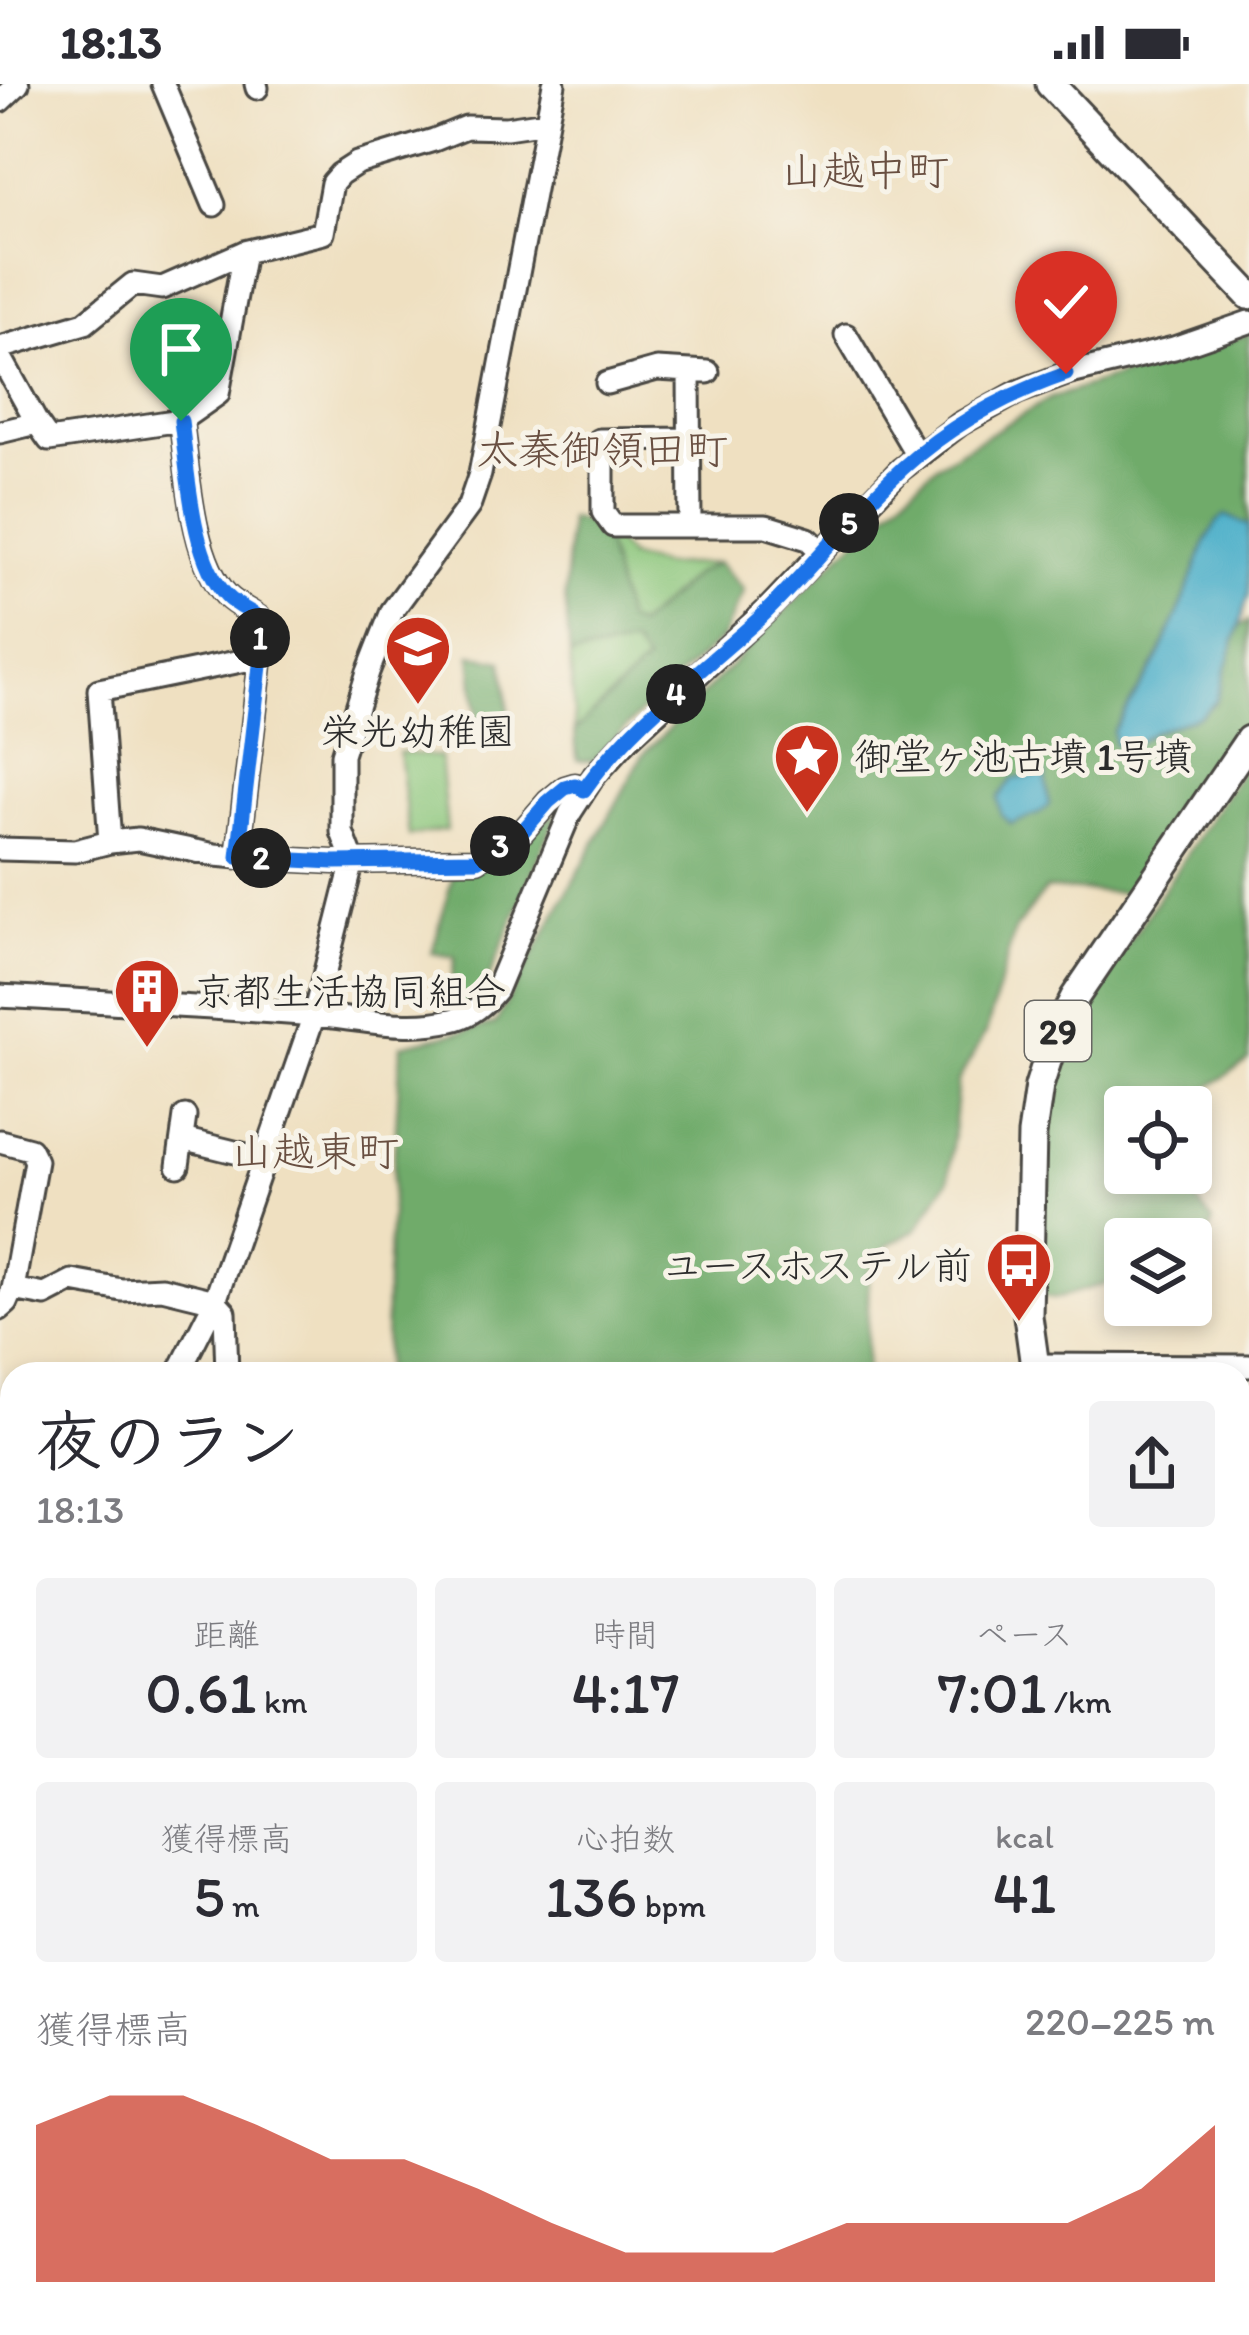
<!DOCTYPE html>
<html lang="ja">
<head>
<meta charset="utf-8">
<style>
  :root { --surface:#fff; --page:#f2f2f3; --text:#2b2b33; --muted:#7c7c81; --accent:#c8321e }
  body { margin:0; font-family:Itim,"Klee One",sans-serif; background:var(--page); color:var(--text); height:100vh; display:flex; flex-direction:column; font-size:45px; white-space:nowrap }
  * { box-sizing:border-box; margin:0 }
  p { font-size:39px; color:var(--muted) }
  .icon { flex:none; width:66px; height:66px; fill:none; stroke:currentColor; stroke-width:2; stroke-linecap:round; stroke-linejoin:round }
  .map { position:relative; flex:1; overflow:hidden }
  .panel { position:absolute; left:0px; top:1278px; width:1251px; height:975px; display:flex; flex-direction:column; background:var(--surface); border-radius:36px 36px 0 0; box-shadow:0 6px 18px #0003 }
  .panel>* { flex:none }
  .tools { position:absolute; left:1104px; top:1002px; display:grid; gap:24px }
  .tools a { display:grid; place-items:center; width:108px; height:108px; border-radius:12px; background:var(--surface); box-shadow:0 6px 18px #0003; font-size:60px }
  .pin { position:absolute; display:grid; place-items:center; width:102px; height:102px; color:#fff; margin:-123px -51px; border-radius:50% 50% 50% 0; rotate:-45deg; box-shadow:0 0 12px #0007 }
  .pin .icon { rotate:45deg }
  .km { position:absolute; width:60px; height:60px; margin:-30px; border-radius:50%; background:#222; color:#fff; font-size:33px; line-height:60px; text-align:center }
  .round { display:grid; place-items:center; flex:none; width:126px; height:126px; border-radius:12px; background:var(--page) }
  .head { display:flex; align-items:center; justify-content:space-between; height:204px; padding:0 36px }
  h1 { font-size:66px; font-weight:600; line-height:90px }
  .stats { display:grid; grid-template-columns:repeat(3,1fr); gap:18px; height:204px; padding:12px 36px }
  .stats div { display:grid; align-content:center; border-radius:12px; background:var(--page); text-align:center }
  .stats b { font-size:60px; font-weight:600 }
  .stats small { font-size:33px; font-weight:400 }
  .stats p { font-size:33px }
  .chart { height:336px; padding:24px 36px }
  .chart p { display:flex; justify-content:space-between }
  .chart svg { width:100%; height:216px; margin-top:12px; fill:var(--accent); opacity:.7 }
  .status { display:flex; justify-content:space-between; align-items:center; height:84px; padding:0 60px; background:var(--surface); direction:ltr }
  .status svg { height:33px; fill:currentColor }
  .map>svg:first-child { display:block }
  .green { fill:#8bc67b; stroke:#5b7853; stroke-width:3 }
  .forest { fill:#70ab6b; stroke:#4e6b4b; stroke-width:3 }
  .water { fill:#49aec9; stroke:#3a6c7a; stroke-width:3 }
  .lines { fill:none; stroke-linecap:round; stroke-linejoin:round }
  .minor-casing { stroke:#484642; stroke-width:27 }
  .major-casing { stroke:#484642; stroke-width:33 }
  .minor { stroke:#fff; stroke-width:21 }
  .major { stroke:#fff; stroke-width:27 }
  .route-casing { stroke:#fff; stroke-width:24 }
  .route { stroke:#1a73e8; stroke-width:15 }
  .labels { text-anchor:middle; stroke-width:10; stroke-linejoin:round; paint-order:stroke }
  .shield { fill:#f7f3e8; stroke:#686764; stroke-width:3 }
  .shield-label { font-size:36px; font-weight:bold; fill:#2b2b2b }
  .poi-label { font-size:39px; fill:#2b2b2b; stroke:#f7f3e8; text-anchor:start }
  .neighbourhood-label { font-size:42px; fill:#694f41; stroke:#f7f3e8 }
</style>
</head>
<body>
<div class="status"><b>18:13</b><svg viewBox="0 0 49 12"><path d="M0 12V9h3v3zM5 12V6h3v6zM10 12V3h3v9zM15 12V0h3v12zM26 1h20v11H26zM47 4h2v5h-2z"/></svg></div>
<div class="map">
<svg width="1249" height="2251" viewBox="0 0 1249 2251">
  <rect width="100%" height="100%" fill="#f7f3e8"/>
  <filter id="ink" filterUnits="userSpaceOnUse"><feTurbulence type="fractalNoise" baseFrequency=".00833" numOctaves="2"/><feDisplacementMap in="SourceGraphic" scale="24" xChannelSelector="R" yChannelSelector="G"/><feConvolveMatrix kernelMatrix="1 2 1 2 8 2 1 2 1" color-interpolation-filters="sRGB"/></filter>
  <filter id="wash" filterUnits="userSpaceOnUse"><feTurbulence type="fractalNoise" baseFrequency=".004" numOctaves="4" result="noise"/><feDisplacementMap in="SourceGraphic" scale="48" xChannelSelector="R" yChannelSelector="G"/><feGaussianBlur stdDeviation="2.7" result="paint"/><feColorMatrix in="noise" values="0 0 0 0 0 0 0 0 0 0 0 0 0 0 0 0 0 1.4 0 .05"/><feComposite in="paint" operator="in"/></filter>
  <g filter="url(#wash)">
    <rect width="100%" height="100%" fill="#efe0c1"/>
    <path class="green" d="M601,439L629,473L663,481L718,479L695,490L639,542L625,537Z
      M632,560L647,578L575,647L570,572Z
      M399,668L440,673L447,746L409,752Z"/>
    <path class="forest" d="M1249,250V441L1225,432L1217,438L1205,459L1183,518L1157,576L1113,647L1128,665L1153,648L1199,632L1216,618L1239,542L1249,537V641L1131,809L1046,805L1015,845L986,949L958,997L949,1095L917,1145L888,1161L869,1187L866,1290H385L386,1210L401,961L495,940L643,671L841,470L938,380L1051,314Z
      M569,435L601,439L626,537L639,542L695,490L718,479L744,506L722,554L664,605L593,677L577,676L575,647L646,578L632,560L570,572L565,512Z
      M471,571L503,577L511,648L479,651Z
      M1249,675V976L1180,1023H1125V1089H1180L1189,1108L1213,1138L1205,1163L1191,1169V1155H1125V1194L1057,1214L1041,1212L1044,1054L1056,988L1090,918Z
      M558,728L487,898L476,916L447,925L455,873L432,869L454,787L478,784Z
      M812,2241H1221L1197,2251H856Z"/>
    <path class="water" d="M1225,431L1249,441V510L1216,617L1199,632L1153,648L1128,665L1114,660L1113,647L1157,577L1183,518L1205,459L1217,438Z
      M1045,690L1049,721L1039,730L1011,740L1001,731L998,714L1013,695Z"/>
  </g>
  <g filter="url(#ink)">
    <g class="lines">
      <defs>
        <path id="minor" d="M163,0L214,121
          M256,0L257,4
          M0,17L18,0
          M846,251L917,371
          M0,264L85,239L133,200L162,204L244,168L323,149L332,99L340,90L357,79L434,56L466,43L506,44L546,38
          M0,272L37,339L49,356L181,336L218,310L244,168
          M689,287L690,442
          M607,299L657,285L708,288
          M181,336C188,387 191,474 227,512C236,521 250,527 259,534L261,573L238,773
          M0,348L37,339
          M690,355L599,356L597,362L603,382V428L613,442H766L808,455L822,468
          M110,758L99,606L261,573
          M0,765L75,767L110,758L138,755L215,771L238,773L334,778L477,776L522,748L548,718L565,704L575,701L584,707
          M0,912C105,918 209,923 314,931C359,935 407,947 452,936C471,932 484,921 496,906L570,729L594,692L629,654L765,528L900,386L960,340L1018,308L1066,290L1174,264L1249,238
          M182,1055L263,1075
          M0,1057L30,1065L36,1077L13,1205L7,1219L0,1225
          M178,1082L185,1032
          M13,1205L45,1211L72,1197L122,1206L162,1204L215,1217L225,1228L227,1290
          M1033,1281L1249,1282
          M178,1290L215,1217L314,931L353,777L342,748V671L368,588L392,527L469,422L480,390L554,0
          M1239,1491L1244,1442H1249
          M1239,1880L1249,1883
          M1239,1961L1249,1962
          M1239,2040L1249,2039
          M276,2241L278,2251
          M493,2241L497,2251
          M723,2251L737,2248
          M757,2251L758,2241"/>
        <path id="major" d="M1050,0L1249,211
          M1036,1290L1028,1232L1032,1050L1039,1002L1054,955L1075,913L1249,656
          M1239,1603L1249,1613"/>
      </defs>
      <use href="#minor" class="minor-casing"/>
      <use href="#major" class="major-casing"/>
      <use href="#minor" class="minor"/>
      <use href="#major" class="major"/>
    </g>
  </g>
  <g class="lines" filter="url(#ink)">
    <defs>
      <path id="route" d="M181,337C188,387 191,475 227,512C235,521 250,527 260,534L261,573L238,773L334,778L477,776L522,748L548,718L565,704L575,701L584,706C628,642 703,586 761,533C805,491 843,442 887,399C937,349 999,313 1066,290"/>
    </defs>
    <use href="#route" class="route-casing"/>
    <use href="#route" class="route"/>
  </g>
  <defs>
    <symbol id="school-pin" viewBox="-11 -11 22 30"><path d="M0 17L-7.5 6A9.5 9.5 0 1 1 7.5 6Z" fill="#c8321e" stroke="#f7f3e8"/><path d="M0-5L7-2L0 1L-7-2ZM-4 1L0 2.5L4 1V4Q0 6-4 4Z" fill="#fff"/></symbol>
    <symbol id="sight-pin" viewBox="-11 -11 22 30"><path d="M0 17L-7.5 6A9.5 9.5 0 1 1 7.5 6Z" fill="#c8321e" stroke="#f7f3e8"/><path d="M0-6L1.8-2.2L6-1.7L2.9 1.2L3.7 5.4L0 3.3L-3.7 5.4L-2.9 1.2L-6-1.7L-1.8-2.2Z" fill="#fff"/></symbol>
    <symbol id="building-pin" viewBox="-11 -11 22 30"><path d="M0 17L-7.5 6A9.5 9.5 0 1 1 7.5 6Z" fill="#c8321e" stroke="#f7f3e8"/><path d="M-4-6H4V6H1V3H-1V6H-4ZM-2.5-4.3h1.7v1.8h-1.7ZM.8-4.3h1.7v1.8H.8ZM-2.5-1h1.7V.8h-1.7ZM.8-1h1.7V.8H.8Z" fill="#fff"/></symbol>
    <symbol id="bus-pin" viewBox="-11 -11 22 30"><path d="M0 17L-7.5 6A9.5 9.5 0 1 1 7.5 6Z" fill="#c8321e" stroke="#f7f3e8"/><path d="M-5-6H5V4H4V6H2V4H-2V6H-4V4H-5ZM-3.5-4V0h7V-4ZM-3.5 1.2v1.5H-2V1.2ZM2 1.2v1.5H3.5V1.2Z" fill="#fff"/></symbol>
  </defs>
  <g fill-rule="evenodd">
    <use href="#school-pin" x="380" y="526" width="76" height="104"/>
    <use href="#sight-pin" x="769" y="634" width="76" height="104"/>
    <use href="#building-pin" x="109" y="869" width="76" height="104"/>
    <use href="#bus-pin" x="981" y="1143" width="76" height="104"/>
  </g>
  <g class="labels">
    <rect class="shield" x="1025" y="917" width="66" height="60" rx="9"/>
    <g class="shield-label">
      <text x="1058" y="960">29</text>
    </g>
    <g class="poi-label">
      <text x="418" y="661" text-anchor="middle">栄光幼稚園</text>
      <text x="854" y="686">御堂ヶ池古墳 1号墳</text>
      <text x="194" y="921">京都生活協同組合</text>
      <text x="972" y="1195" text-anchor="end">ユースホステル前</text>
    </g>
    <g class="neighbourhood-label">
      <text x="865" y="101">山越中町</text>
      <text x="602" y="380">太秦御領田町</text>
      <text x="315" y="1082">山越東町</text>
    </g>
  </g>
</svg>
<div class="tools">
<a><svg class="icon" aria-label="locate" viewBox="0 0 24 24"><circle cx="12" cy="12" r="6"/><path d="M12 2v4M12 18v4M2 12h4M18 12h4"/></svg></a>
<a><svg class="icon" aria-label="layers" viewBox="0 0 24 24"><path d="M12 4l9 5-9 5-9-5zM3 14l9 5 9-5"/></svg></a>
</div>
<div class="pin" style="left:181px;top:337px;background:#1e9e55"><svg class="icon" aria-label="arrive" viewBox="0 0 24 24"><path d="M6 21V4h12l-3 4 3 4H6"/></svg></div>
<div class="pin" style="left:1066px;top:290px;background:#d93025"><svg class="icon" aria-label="check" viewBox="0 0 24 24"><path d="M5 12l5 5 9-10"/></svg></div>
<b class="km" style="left:260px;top:554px">1</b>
<b class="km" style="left:261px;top:774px">2</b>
<b class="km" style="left:500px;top:762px">3</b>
<b class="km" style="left:676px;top:610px">4</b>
<b class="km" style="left:849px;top:439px">5</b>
<section class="panel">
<div class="head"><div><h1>夜のラン</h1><p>18:13</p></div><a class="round"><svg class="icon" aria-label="share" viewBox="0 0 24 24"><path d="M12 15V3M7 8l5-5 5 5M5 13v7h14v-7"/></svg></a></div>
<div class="stats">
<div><p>距離</p><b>0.61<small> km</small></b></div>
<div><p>時間</p><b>4:17</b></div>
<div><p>ペース</p><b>7:01<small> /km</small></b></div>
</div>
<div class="stats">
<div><p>獲得標高</p><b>5<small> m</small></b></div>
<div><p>心拍数</p><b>136<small> bpm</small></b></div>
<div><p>kcal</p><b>41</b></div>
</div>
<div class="chart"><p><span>獲得標高</span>220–225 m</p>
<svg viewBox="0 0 160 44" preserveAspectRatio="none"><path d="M0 44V12L10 6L20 6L30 12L40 19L50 19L60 25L70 32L80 38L90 38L100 38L110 32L120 32L130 32L140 32L150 25L160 12V44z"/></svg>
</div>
</section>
</div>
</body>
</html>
